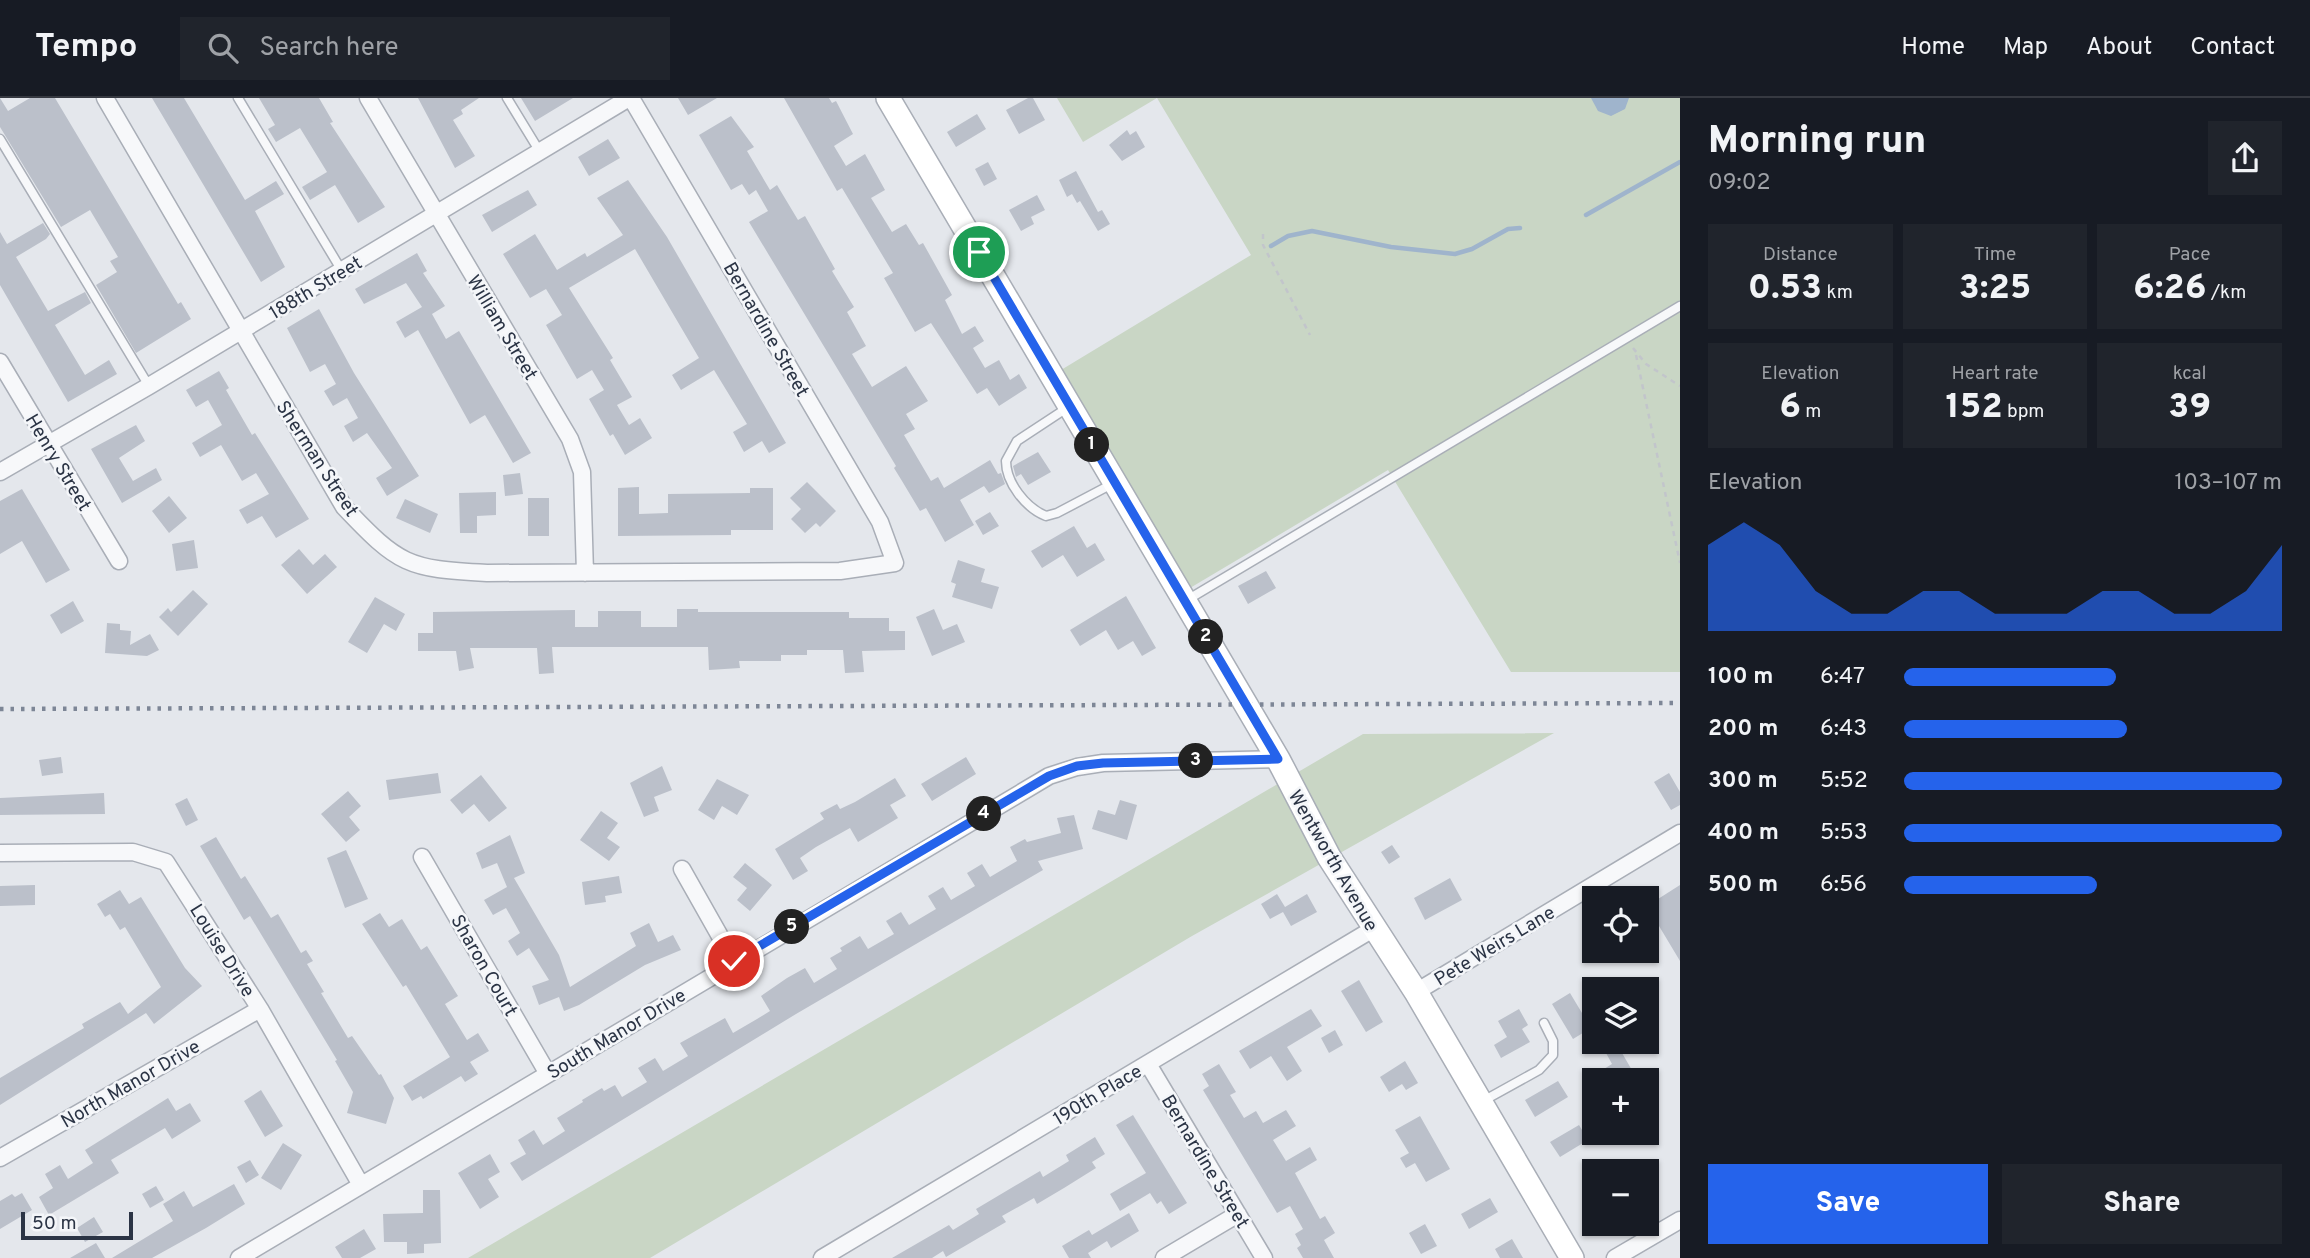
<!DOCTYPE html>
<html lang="en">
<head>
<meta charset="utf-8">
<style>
  :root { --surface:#171b24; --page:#20242c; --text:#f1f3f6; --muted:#9ea1a6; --line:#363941; --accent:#2563eb }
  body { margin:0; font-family:Overpass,sans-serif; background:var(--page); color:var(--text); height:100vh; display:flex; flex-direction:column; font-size:26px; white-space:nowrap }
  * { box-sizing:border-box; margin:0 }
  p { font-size:23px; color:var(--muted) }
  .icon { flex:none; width:38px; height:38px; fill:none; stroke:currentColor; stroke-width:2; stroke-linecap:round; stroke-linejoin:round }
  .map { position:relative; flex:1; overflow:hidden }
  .sheet { display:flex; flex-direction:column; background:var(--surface); width:630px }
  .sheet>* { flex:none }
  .controls { position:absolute; left:1582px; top:788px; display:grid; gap:14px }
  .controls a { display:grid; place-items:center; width:77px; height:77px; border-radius:0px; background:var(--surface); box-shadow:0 2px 5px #0004; font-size:35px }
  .scale { position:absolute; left:21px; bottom:18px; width:112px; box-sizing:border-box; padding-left:7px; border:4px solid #2b3445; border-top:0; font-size:19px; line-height:24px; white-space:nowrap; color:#2b3445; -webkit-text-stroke:5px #f4f6f9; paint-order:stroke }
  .pin { position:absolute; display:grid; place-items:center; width:60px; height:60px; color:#fff; margin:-30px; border:4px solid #fff; border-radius:50%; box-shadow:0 2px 7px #0007 }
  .km { position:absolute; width:35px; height:35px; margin:-18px; border-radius:50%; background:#222; color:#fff; font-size:19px; line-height:35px; text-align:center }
  .round { display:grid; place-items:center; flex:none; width:74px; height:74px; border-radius:0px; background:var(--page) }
  .overview { display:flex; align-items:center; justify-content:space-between; height:119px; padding:0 28px }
  h1 { font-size:38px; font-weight:800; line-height:52px }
  .metrics { display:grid; grid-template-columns:repeat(3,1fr); gap:10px; height:119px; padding:7px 28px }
  .metrics div { display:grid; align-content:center; border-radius:0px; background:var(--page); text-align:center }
  .metrics b { font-size:35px; font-weight:800 }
  .metrics small { font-size:19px; font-weight:400 }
  .metrics p { font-size:19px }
  .chart { height:196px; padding:14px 28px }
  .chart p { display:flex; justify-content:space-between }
  .chart svg { width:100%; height:126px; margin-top:7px; fill:var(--accent); opacity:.7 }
  .cta { display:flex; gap:14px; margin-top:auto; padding:14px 28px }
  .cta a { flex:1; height:80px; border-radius:0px; background:var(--accent); color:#fff; font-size:28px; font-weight:800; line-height:80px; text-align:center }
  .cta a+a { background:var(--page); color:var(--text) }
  ul { padding:0 28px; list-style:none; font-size:23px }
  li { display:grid; grid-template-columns:112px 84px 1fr; align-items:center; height:52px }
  li i { height:18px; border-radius:9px; background:var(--accent) }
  header { display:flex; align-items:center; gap:42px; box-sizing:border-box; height:98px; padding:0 35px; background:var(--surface); border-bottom:2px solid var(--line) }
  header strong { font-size:33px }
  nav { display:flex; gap:38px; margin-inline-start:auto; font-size:24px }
  .search { width:490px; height:63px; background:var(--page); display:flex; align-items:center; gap:18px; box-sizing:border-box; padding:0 24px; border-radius:0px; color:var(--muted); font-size:26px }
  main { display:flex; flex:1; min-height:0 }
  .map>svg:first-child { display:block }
  .green { fill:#c9d6c5 }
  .water { fill:#9fb4cc }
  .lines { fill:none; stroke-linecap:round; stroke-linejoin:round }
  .stream { stroke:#9fb4cc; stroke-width:4.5 }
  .building { fill:#bbc0ca }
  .lane-casing { stroke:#a9aeb7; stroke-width:11 }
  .street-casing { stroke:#a9aeb7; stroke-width:19 }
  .secondary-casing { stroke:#a9aeb7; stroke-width:26 }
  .path { stroke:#c2c5cb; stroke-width:2.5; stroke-dasharray:5 5; stroke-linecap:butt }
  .lane { stroke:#f7f8fa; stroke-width:8 }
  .street { stroke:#f7f8fa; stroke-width:16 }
  .secondary { stroke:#fff; stroke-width:23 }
  .rail { stroke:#7d8696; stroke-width:4.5; stroke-dasharray:3.5 7; stroke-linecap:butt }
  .route-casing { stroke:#fff; stroke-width:14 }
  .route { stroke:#2563eb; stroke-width:9 }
  .labels { text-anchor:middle; stroke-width:5; stroke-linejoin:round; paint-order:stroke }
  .street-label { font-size:19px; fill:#2b3445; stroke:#f4f6f9 }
</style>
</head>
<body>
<header>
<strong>Tempo</strong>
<div class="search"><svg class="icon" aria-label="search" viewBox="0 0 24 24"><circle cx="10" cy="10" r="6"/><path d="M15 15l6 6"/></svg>Search here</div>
<nav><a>Home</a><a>Map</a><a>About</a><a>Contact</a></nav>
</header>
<main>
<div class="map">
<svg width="1680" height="1160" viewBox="0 0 1680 1160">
  <rect width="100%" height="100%" fill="#e4e7ec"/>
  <path class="green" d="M1057,0H1680V574H1511L1388,372L1190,490L1061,272L1251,157L1157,0L1083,44Z
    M1554,635L1192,838L650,1160H468L1363,636Z"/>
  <path class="water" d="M1591,0H1629L1625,11L1611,18L1598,13Z"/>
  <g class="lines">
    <path class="stream" d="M1586,117L1680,64
      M1271,148L1288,138L1312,133L1391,149L1455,156L1472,151L1508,131L1520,130"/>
  </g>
  <path class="building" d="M0,0L8,13L30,0H55L178,206L181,204L191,221L136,255L96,187L117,174L110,163L118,159L90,112L61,129L0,29Z
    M152,0H184L245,102L276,83L284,96L255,113L285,169L261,184Z
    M259,0H319L333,24L330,25L385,109L358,125L335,87L310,102L302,89L327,74L300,30L276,44L268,31L275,27Z
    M418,0H479L461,12L463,16L453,22L475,58L455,70Z
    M521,0H573L535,23Z
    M678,0H717L688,17Z
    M784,0H829L832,5L836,3L853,36L834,48L846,68L865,56L885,92L871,100L892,134L906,126L919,147L923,145L952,197L945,202L962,236L975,228L984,243L973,250L985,270L999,262L1010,282L1019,276L1027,290L999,308L987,290L977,296L931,225L915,234L884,180L893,175L842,90L837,93Z
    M1028,0H1033L1045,22L1019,36L1006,12Z
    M977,16L986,31L956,49L947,34Z
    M731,18L754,49L747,53L770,92L777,87L798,122L805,118L835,171L832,173L854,209L847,214L866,248L852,256L872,289L906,268L928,303L906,316L915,331L904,337L931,383L938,379L944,390L990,362L998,376L1001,375L1005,386L989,395L984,388L960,402L974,427L945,444L926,410L920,413L902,383L894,370L896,368L749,124L768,113L756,92L749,97L742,86L731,92L699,37Z
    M1127,32L1130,37L1136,33L1145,49L1122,63L1109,47Z
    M608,41L620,60L589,78L578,59Z
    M988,64L997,81L984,88L975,71Z
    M1076,73L1098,114L1102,112L1110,126L1098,133L1080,103L1077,105L1072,96L1067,99L1059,82Z
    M628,82L667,139L786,345L769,355L762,343L744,354L733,334L747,326L714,272L681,292L672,277L699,260L635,151L569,190L613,260L610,262L632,299L617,307L629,327L640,320L652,340L625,357L613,336L610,338L589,301L604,292L592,272L577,281L546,227L562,217L546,191L530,200L503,156L535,136L557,172L585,155L587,159L623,137L597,100Z
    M528,92L537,107L492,134L482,117Z
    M1037,97L1045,112L1031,119L1034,126L1021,133L1009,112Z
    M43,125L50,136L46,141L16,159L48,213L85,194L91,205L55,227L85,277L109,262L117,276L68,304L0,187V134L7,146Z
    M417,155L427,173L423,175L445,208L432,216L446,241L459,233L531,355L513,365L485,317L470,326L418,232L405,240L396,224L422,209L406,185L364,206L355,191Z
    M319,211L354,275L419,378L387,398L376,380L392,370L367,335L353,344L344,328L358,320L347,300L333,308L324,293L336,286L325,266L310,274L287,230Z
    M219,273L229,290L226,292L252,337L255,335L309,421L276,440L262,418L247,426L239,412L269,396L256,375L242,383L221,347L200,359L192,345L222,327L208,302L196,309L186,292Z
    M136,327L145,343L119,360L133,383L156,370L162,382L122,405L91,351Z
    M1038,354L1051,374L1028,387L1021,376L1016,379L1013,368Z
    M520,375L523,396L505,398L503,377Z
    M807,384L836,413L820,429L816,425L805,435L791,421L801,411L790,400Z
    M639,389V416L668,415V396L750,395V390H773V432H731V437L618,438V390Z
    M22,391L70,472L46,485L22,443L0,456V403Z
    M496,394V417L477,418V435H460L459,395Z
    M169,398L187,420L169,435L152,413Z
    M528,400H549V438H528Z
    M405,401L438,416L430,435L396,420Z
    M990,414L999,428L983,437L975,423Z
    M1074,428L1087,450L1095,445L1105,462L1077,479L1063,457L1042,470L1031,453Z
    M194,442L198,470L176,473L172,446Z
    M299,451L313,467L325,456L337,469L307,496L281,467Z
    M958,462L985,471L981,484L999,489L992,511L952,499L956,486L951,484Z
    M1266,473L1276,490L1248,506L1238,488Z
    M193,492L208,506L178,538L159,519L168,510L171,514Z
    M1126,498L1156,550L1142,558L1133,543L1118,552L1106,532L1080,548L1070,532Z
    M375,499L405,516L396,533L384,526L367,555L348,544Z
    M73,503L84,523L61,536L50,517Z
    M677,511H698V514H849V520H889V533H905V552L862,553L864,574L845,575L843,552H807V557H781V563H739L740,570L709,572L708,549H552L554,575L539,576L537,550H470L474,570L459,573L456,553H418V535H433V514L575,512V529H598V513H641V529H677Z
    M934,511L943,532L957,526L965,544L932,558L916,519Z
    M107,525L120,526V532L131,533L130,547L150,536L159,552L147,558L105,555Z
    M61,659L63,675L42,678L39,662Z
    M966,659L976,676L932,703L921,686Z
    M662,668L672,692L654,699L659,713L644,719L630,685Z
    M438,675L441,695L389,702L386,682Z
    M1669,675L1680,694V707L1671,712L1654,684Z
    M481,677L507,710L489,724L474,706L462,716L450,702Z
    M895,680L906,698L890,707L898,720L858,744L850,730L816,749L800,760L808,773L793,782L775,751L824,721L820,715L837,706L840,711L855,704Z
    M717,681L749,697L737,717L722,708L714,722L698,712Z
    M348,693L361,708L349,719L360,732L346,744L321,716Z
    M104,695L105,716L0,717V700Z
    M187,700L198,722L186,728L175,706Z
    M1120,702L1137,707L1127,742L1092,731L1098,712L1115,717Z
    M601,713L618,725L607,740L620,749L609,763L580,742Z
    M1074,717L1083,751L1038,763L1043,772L796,916L522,1083L510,1065L526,1056L518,1042L534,1032L543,1047L565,1033L557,1020L583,1004L582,1002L602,990L604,993L615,987L622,999L647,984L638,970L655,960L663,973L688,958L680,945L725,920L733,935L757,921L770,913L761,898L787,880L805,870L814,885L837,871L830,860L842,853L840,850L860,838L868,851L894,836L886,823L901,814L909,827L936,811L928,798L943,789L951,802L975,788L967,775L982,766L990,779L1017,763L1010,749L1025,741L1027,744L1061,735L1057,720Z
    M510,737L525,775L514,780L559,857L570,889L636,848L630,835L649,825L658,844L673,837L681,852L645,867L579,907L564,913L559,899L539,907L532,888L549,882L529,850L517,858L508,843L520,835L506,810L493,817L484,802L507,789L497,765L482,771L476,755Z
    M216,739L241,781L245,778L271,820L278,816L301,855L306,852L313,863L307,866L324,894L321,895L348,940L352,938L379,977L381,976L394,1000L386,1026L347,1015L353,994L335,963L337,962L250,818L244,822L200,748Z
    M1392,747L1400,759L1389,766L1381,754Z
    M346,752L368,801L345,810L327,760Z
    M745,765L772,787L750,813L737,802L747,790L733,779Z
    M619,778L622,795L605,798L606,804L585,807L582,784Z
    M1450,780L1462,802L1425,822L1414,800Z
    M35,787V807L0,808V788Z
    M1680,787V863L1647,808Z
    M120,792L129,806L141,799L185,870L202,888L154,926L146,915L0,1007V980L84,930L82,926L120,904L128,916L161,889L125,829L120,832L110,816L105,819L97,806Z
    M1277,796L1285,809L1307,796L1317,814L1291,828L1283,814L1270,821L1261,806Z
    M380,815L389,829L402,821L421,852L427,848L458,898L445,906L467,942L478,935L489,953L470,964L478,976L465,984L461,978L423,1001L421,998L412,1003L403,988L450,959L406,887L403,889L362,826Z
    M1359,882L1383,924L1366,934L1341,893Z
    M1570,895L1591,930L1573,941L1552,906Z
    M1311,911L1322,928L1287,949L1302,973L1287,983L1271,958L1250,971L1239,953Z
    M1519,911L1528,927L1522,931L1530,944L1501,960L1494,947L1507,939L1498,923Z
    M1335,932L1343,947L1329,955L1321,940Z
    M1618,948L1633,974L1619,982H1586L1612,966L1606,955Z
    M1405,963L1418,985L1406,992L1402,986L1389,994L1380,979Z
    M1219,966L1236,994L1230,997L1244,1020L1256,1013L1263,1025L1286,1012L1296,1028L1273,1042L1286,1063L1310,1049L1317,1062L1295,1075L1320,1121L1325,1118L1335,1135L1324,1142L1334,1160H1303L1297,1150L1301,1147L1295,1136L1303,1131L1290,1108L1277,1115L1203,992L1209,988L1202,976Z
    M1558,983L1568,999L1535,1019L1525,1002Z
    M261,992L283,1028L265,1039L244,1003Z
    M168,1000L176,1013L190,1005L201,1023L172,1041L165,1030L111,1062L119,1075L49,1117L39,1099L53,1090L45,1076L60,1067L68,1081L93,1065L85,1052Z
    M1133,1017L1187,1105L1169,1116L1161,1103L1157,1106L1150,1095L1120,1113L1110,1096L1146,1075L1116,1027Z
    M1420,1018L1450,1071L1426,1084L1415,1065L1406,1070L1400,1060L1409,1055L1395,1032Z
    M1579,1027L1588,1042L1560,1059L1550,1044Z
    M1095,1039L1105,1056L1092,1064L1096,1070L1064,1090L1037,1106L1034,1100L1002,1118L1006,1124L946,1159L943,1153L932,1160H892L949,1127L953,1132L979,1116L976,1111L1040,1073L1043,1079L1069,1063L1066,1057Z
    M283,1045L302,1057L281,1092L261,1080Z
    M490,1056L500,1074L488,1081L499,1099L480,1111L458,1075Z
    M250,1062L259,1077L246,1085L237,1069Z
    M234,1086L245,1106L206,1130L152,1160H112L173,1123L163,1106L184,1093L193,1109Z
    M156,1088L164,1102L150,1110L142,1096Z
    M423,1092H440L441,1145L424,1146V1155L407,1156V1144H384L383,1116L423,1115Z
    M22,1095L32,1112L0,1131V1103L12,1096L15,1099Z
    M1490,1100L1498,1114L1469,1131L1461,1116Z
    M1129,1115L1139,1133L1111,1150L1107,1143L1088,1155L1091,1160H1069L1062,1148L1089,1132L1092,1137Z
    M94,1119L103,1134L85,1144L77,1130Z
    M1425,1126L1437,1148L1421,1156L1409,1135Z
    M364,1131L376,1151L360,1160H342L335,1149Z
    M1512,1141L1523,1160H1500L1495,1151Z
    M96,1145L105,1160H70Z"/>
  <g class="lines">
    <defs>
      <path id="lane" d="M238,0L342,173
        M507,0L540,54
        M0,41L149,288
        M1067,310L1017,343L1006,363C1006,385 1026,410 1046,418L1057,415L1112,386
        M1187,502L1680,208
        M1483,1003L1539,972L1553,957V943L1544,925"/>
      <path id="street" d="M105,0L344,409C399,467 407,471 487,475L840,473L895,465L880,424L631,0
        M368,0L570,341L582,374L585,475
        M0,264L119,463
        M0,374L149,288L629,0
        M0,755L133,754L166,764L260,911L361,1087
        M422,759L548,976
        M682,771L734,863
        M1416,894L1680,735
        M1148,966L1264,1160
        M0,1060L260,911
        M239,1160L1049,678L1077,669L1103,665L1278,661
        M822,1160L1373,831
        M1164,1160L1238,1116
        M1615,1160L1680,1122"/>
      <path id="secondary" d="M888,0L1278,661L1329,759L1416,894L1572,1160"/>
    </defs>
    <use href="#lane" class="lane-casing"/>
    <use href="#street" class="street-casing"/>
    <use href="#secondary" class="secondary-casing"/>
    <path class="path" d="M1263,136V147L1310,237
      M1633,250L1646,266L1680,288
      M1636,257L1680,465"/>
    <use href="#lane" class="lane"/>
    <use href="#street" class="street"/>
    <use href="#secondary" class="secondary"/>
    <path class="rail" d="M0,611L1680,605"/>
  </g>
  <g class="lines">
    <defs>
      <path id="route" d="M734,863L1049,678L1077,668L1103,665L1278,661L979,154"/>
    </defs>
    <use href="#route" class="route-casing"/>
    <use href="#route" class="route"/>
  </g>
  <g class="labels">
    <g class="street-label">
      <text transform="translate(315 189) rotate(-31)" y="7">188th Street</text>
      <text transform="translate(503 229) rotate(59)" y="7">William Street</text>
      <text transform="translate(767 231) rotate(60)" y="7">Bernardine Street</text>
      <text transform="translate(318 360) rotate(57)" y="7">Sherman Street</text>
      <text transform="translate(59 364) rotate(59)" y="7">Henry Street</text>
      <text transform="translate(1334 762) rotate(60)" y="7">Wentworth Avenue</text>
      <text transform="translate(1494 847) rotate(-31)" y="7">Pete Weirs Lane</text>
      <text transform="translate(223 852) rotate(58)" y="7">Louise Drive</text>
      <text transform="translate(485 867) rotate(60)" y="7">Sharon Court</text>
      <text transform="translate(616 935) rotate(-31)" y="7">South Manor Drive</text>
      <text transform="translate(130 985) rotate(-30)" y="7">North Manor Drive</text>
      <text transform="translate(1097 996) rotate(-31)" y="7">190th Place</text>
      <text transform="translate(1206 1063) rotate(59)" y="7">Bernardine Street</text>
    </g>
  </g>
</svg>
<div class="controls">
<a><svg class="icon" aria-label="locate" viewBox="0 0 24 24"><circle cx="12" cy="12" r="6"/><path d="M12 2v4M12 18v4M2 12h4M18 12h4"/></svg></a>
<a><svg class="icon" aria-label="layers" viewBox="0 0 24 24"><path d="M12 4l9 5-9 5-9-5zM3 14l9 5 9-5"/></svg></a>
<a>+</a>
<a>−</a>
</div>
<div class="scale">50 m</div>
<div class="pin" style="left:979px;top:154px;background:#1e9e55"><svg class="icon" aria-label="arrive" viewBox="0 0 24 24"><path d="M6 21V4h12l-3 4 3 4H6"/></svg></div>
<div class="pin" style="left:734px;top:863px;background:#d93025"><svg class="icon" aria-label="check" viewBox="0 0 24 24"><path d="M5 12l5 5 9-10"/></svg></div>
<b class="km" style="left:1092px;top:347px">1</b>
<b class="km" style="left:1206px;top:539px">2</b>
<b class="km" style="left:1196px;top:663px">3</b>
<b class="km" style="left:984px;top:716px">4</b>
<b class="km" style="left:792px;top:829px">5</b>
</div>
<section class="sheet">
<div class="overview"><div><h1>Morning run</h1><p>09:02</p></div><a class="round"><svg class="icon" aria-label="share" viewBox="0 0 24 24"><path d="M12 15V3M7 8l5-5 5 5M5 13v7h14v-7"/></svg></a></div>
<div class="metrics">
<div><p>Distance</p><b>0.53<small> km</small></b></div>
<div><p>Time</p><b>3:25</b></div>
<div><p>Pace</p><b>6:26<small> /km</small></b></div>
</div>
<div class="metrics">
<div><p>Elevation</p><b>6<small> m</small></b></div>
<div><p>Heart rate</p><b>152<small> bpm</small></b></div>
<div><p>kcal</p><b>39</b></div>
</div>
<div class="chart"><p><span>Elevation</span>103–107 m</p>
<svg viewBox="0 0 160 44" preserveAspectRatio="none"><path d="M0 44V14L10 6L20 14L30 30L40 38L50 38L60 30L70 30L80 38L90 38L100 38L110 30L120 30L130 38L140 38L150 30L160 14V44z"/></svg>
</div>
<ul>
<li><b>100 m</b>6:47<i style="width:56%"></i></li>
<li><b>200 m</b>6:43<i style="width:59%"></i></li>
<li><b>300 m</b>5:52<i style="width:100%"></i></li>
<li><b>400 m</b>5:53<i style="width:100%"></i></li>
<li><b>500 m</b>6:56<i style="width:51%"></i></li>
</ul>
<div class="cta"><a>Save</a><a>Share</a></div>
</section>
</main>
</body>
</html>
